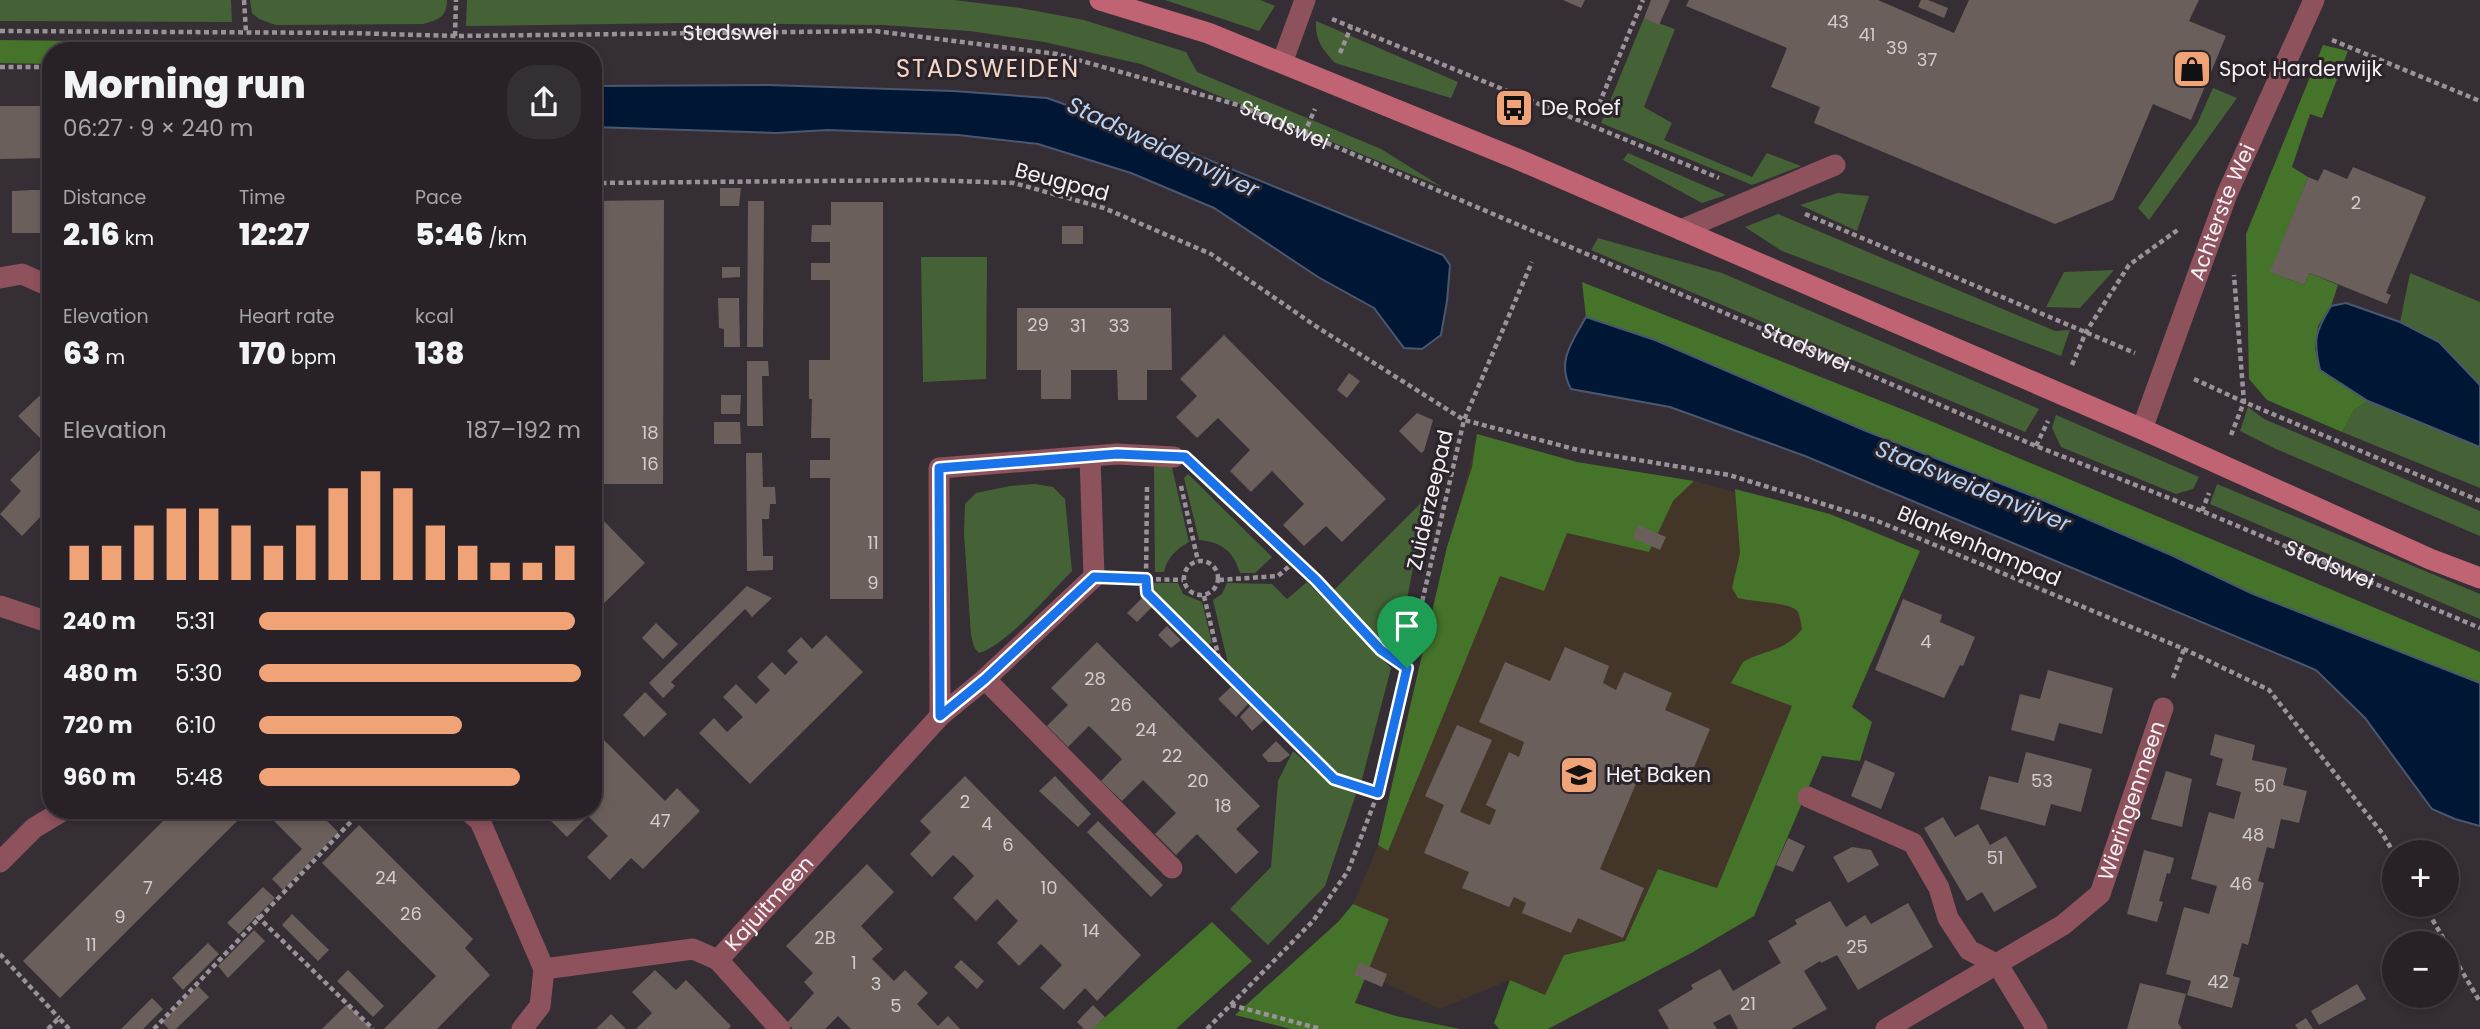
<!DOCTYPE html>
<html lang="en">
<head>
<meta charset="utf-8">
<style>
  :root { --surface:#282228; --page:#342f34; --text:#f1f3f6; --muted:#a5a4a8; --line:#443f45; --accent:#efa376 }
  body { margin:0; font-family:Poppins,sans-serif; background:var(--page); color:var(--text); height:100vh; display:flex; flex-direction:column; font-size:26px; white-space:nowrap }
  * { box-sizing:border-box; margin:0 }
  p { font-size:23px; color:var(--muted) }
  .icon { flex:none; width:38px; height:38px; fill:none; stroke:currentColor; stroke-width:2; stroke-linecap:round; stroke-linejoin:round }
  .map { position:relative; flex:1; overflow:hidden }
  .drawer { position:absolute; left:42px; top:42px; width:560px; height:777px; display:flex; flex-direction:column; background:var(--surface); border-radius:28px; box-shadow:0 4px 10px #0003,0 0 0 2px var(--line) }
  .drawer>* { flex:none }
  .tools { position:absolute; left:2382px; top:840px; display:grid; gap:14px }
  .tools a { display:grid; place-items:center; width:77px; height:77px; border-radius:50%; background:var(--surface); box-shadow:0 4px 10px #0003,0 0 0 2px var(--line); font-size:35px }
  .pin { position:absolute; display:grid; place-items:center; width:60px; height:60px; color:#fff; margin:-72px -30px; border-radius:50% 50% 50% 0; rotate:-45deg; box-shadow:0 0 7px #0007 }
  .pin .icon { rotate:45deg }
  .round { display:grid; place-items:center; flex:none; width:74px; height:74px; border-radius:28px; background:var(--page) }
  .headline { display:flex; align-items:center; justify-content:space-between; height:119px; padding:0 21px }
  h1 { font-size:38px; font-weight:800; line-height:52px }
  .metrics { display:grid; grid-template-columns:repeat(3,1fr); gap:10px; height:119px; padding:7px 21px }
  .metrics div { display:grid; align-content:center }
  .metrics b { font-size:30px; font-weight:800 }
  .metrics small { font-size:19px; font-weight:400 }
  .metrics p { font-size:19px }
  .chart { height:196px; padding:14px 21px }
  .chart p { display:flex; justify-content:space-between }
  .chart svg { width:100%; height:126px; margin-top:7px; stroke:var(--accent); stroke-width:6 }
  ul { padding:0 21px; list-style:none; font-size:23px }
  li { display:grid; grid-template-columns:112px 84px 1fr; align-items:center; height:52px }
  li i { height:18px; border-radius:9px; background:var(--accent) }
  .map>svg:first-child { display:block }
  .education { fill:#443529 }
  .green { fill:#456236 }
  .forest { fill:#447329 }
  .water { fill:#001635; stroke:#4a576e; stroke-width:2 }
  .building { fill:#6a5f5a }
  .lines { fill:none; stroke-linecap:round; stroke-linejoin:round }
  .path { stroke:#999298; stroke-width:4.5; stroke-dasharray:5 3.5; stroke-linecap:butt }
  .lane { stroke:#8d525c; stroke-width:21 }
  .street { stroke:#8d525c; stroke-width:21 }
  .secondary { stroke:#c06373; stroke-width:21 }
  .route-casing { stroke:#fff; stroke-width:14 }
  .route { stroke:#1a73e8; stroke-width:9 }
  .labels { text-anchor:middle; stroke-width:6; stroke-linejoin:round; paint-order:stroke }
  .number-label { font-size:18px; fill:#d2ccce }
  .street-label { font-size:21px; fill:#f5f0f4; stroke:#2c242b }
  .poi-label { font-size:21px; fill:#f5f0f4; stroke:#2c242b; text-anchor:start }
  .water-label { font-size:23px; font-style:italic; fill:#b4d2f5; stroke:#2c242b }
  .quarter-label { font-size:24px; letter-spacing:2px; fill:#f5d7c7; stroke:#2c242b }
</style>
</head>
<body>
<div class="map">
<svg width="2480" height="1029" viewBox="0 0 2480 1029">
  <rect width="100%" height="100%" fill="#362e35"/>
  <path class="education" d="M1477,434L1577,462L1694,481L1858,525L1792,706L1717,888L1658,869L1625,941L1564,955L1545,995L1510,980L1439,1009L1331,956L1338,922L1353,904L1379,843Z"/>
  <path class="green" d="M0,0H231L232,22L0,21Z
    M250,0H447C447,17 438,20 423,24L276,25L259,19L252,13Z
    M467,0H954L1020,8L1084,20L1186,52L1197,72L1381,149L1442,187L1141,64L1044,42L970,31L883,25L682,23L466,26Z
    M1165,0H1260L1275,6L1259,31Z
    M1644,18L1675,29L1644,107L1672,123L1664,140L1752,177L1767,153L1801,166L1752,185L1601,123Z
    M1316,21L1458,82L1451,98L1335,63C1322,49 1315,40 1316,21Z
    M2213,88L2237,98L2149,220L2138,208L2197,124Z
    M1628,153L1726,195L1702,203L1623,160Z
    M1838,193L1869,196L1857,231L1800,205Z
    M1778,214L2055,331L2070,330L2061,356L1782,251L1745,227Z
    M1598,238L1722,273L2039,409L2025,432L1591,250Z
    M921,257H987L986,379L923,382Z
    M2114,270L2080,308L2046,307L2064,272Z
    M2410,273L2480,302V385L2439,342L2400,322Z
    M2368,401L2480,447V488L2342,432L2355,409Z
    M2248,407L2264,419L2480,511V536L2276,449L2240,431Z
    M2056,415L2199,477L2193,489L2176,494L2061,447L2052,428Z
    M1154,463H1171L1189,542C1176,549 1167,558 1164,572H1155Z
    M1188,474L1272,557L1255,573H1240C1234,552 1222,542 1199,540L1184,478Z
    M1035,484L1053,487L1065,499L1072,571C1050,593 1007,645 979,653L974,647L971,635L964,534L965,504L976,493L1010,486Z
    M2217,484L2480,594V619L2210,504Z
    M1426,498L1406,605L1397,641L1386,645L1332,592Z
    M1307,582L1391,668L1361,783L1338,776L1229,668L1213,600L1222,594L1227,583L1272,584L1287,599Z
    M1154,583H1178L1183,594L1202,602L1212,643L1207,646L1154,592Z
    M1293,751L1332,785L1356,794L1325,886L1268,945L1230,909L1271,867L1278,781Z"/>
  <path class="forest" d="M0,40L79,41V51H51V64L0,63Z
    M2323,45L2348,51L2322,118L2310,114L2292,167L2308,177L2271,272L2304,285L2310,273L2338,285L2331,306L2318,326L2315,349L2320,370L2368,401L2355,409L2342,432L2267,400L2249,379L2246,234Z
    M1582,282L1914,414L2480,652V683L2253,594L2171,555L2045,501L1866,431L1655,340L1586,317Z
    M1477,434L1577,462L1694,481L1673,501L1649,552L1567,533L1544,591L1500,576L1388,851L1378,845L1447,547L1472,467Z
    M1735,489L1830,514L1920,551L1852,707L1872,722L1860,761L1822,756L1754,916L1693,952L1548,1029H1499L1494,1023L1510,980L1545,995L1564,955L1625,941L1658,869L1717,888L1792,706L1731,683L1743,662C1766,649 1785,652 1802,629C1801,624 1800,616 1798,612C1792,602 1752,602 1738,598L1732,588L1740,553Z
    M1353,904L1389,919L1355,1003L1396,1016L1460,1029H1291L1235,1015L1338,922Z
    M1212,922L1252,961L1176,1029H1092Z"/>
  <path class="water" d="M768,85L953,91L1047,98L1125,126L1443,255L1450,265L1447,301L1441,335L1422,349L1404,348L1374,308L1318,277L1214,208L1131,173L1038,144L958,135L828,130L776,133L593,127V86Z
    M2346,303L2400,322L2439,342L2480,385V447L2368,401L2320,370C2313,339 2315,332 2331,306Z
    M1586,317L1655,340L1866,431L2045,501L2171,555L2253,594L2480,683V826L2455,819L2432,809L2365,718L2316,670L1805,456L1670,407L1571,389C1556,362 1572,342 1586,317Z"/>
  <path class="building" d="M1563,0H1585L1581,8Z
    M1651,0H1670L1659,25L1644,18Z
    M1689,0H1878L1954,33L1969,0H2199L2189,21L2226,36L2191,120L2153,104L2113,200L2055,224L1814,123L1820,107L1771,87L1787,48L1686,6Z
    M1921,0H1928L1948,8L1944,18L1918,7Z
    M0,106H51V158L0,159Z
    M2353,167L2426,197L2386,293L2391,295L2387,304L2310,273L2304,285L2270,272L2308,177L2318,181L2324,169L2347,179Z
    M720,188H741L739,206H720Z
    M31,190H50V233H12V191Z
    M664,200L663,484H599V468H593V434H599V405L593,406V372H599L600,344H593V310H600V281H593V248H600V219H593V201Z
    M748,201H764L763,347H747Z
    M831,202H883V599H830V478H810V460H830V438H811L812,399H809V360H830V280H811V263H830V242H811L812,225H831Z
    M1062,226H1083V244H1062Z
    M722,267H740V277L722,278Z
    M718,298H739L740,347H724V329L719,328Z
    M1017,308H1171L1172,370H1147V400H1118L1117,370H1071V399H1041V370H1017Z
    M1224,335L1386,499L1342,542L1326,526L1304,546L1283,525L1304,504L1272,471L1251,492L1230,471L1250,450L1218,418L1197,438L1176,417L1197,396L1180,379Z
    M747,361H768L769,376H762L763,426H747Z
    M1349,373L1360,381L1347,398L1337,390Z
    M51,385V522L43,514L22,536L0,514L21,491L10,480L46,444L18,416Z
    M721,395H741L740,414H721Z
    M1417,413L1433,420L1424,451L1421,453L1399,431Z
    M714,422H740L741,444H714Z
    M746,453H762L763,487H775L776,504H770L769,519H762L763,556H773V570L747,571Z
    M600,517L645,563L593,614V523Z
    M1638,525L1666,537L1660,550L1633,538Z
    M51,550V565L43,557Z
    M747,586L772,598L752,617L745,609L743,611L671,682L675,686L663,698L649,683Z
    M1142,598L1152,607L1137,622L1127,613Z
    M1903,599L1942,615L1940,622L1975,637L1963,666L1960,665L1944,698L1875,670Z
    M656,623L678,644L663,659L642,638Z
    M1167,626L1181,640L1171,648L1158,635Z
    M826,635L863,672L750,784L699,733L714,718L727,732L743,717L723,697L736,684L756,704L770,690L757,677L772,662L785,675L798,662L787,651L801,637L812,649Z
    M1097,642L1260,806L1236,829L1259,852L1236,874L1197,834L1176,855L1155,834L1176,813L1143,780L1122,801L1101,781L1122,759L1089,726L1068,747L1047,726L1068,705L1051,688Z
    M1565,647L1609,666L1603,683L1616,690L1624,672L1672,693L1665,710L1710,729L1687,784L1643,767L1600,869L1644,888L1623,938L1578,918L1571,933L1522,913L1526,903L1514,897L1509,907L1462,888L1469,872L1424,853L1444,805L1425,796L1457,725L1492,740L1460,812L1490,825L1496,810L1486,805L1509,752L1519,757L1524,742L1479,722L1505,662L1550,681Z
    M2048,670L2113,688L2102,734L2059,723L2054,741L2011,730L2020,694L2040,699Z
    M1231,687L1248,704L1236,717L1218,699Z
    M645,692L667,714L644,737L623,715Z
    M1250,706L1264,720L1252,731L1240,717Z
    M598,734L665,801L677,788L700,811L643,869L631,858L610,880L587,857L608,836L588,816L567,837L543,813L546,810H593V739Z
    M2215,734L2255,745L2252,760L2287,768L2283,785L2307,791L2299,823L2281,819L2274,849L2267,847L2258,881L2264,883L2248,945L2242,943L2233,976L2240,978L2232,1008L2187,995L2191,981L2166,974L2184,907L2209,914L2217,886L2191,879L2209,812L2234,819L2241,792L2216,785L2223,759L2210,755Z
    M1276,741L1290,755L1280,762H1268L1262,755Z
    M2026,752L2092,769L2081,812L2051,804L2045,826L1980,809L1989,776L2018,783Z
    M1865,760L1895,773L1881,809L1851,796Z
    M2166,771L2192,779L2182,827L2151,819Z
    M965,776L1141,955L1097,1001L1085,988L1064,1010L1040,988L1062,965L1041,944L1019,966L997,943L1018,921L997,899L976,921L953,898L974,876L964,865L953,855L932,877L910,854L931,832L920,821Z
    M1055,776L1091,814L1078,827L1039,791Z
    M174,810H248L60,998L23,961Z
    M263,810H316L338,832L283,890L272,879L302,849Z
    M1943,817L1955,837L1978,824L1990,845L2006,836L2037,887L1994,912L1982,892L1967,901L1924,828Z
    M1098,821L1163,885L1151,897L1087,832Z
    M359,825L473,939L465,948L490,975L437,1029H384L436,976L322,863Z
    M1788,838L1805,846L1793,872L1776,865Z
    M1852,847L1871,850L1879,865L1848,883L1833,857Z
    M2144,850L2174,858L2170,874L2167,873L2159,901L2163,902L2157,922L2127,914Z
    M867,864L894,892L861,926L883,949L872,959L894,981L905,970L928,993L917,1004L938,1026L948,1016L960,1029H851L838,1016L825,1029H793L787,1023L814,993L804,982L813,973L786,946Z
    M263,887L275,898L239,934L227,923Z
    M1830,901L1846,927L1865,915L1871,924L1908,903L1933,947L1858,990L1837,955L1821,963L1820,961L1804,971L1827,1009L1791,1029H1738L1730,1014L1713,1023L1717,1029H1669L1658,1010L1693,989L1691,985L1720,969L1733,991L1781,963L1768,941L1797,924L1795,920Z
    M292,914L329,950L318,961L282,925Z
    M254,930L265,941L228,978L218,966Z
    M208,943L219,954L183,990L172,978Z
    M961,960L984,981L977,989L954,967Z
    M1359,962L1387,974L1382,987L1354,975Z
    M348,970L384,1006L373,1017L337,981Z
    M655,970L676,990L686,980L731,1026L728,1029H636L652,1013L632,992Z
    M2140,983L2186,994L2178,1023L2182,1029H2127Z
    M2357,984L2366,999L2319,1025L2311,1011Z
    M198,986L209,997L176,1029H169L162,1022Z
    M152,998L163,1009L143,1029H121Z
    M347,1004L372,1029H322Z
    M1093,1005L1105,1017L1093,1029H1084L1077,1022Z
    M611,1014L626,1029H596Z
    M2306,1018L2313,1029H2298L2295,1025Z"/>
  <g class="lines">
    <g class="path">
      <path d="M244,0L246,32"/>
      <path d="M1332,19L1719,178"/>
      <path id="s1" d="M0,31L352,33L455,36L875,31L1057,54L1238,105L2036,446L2202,511L2480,628"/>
      <path d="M455,36L456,0"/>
      <path d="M2332,40L2480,101"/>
      <path d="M1340,53L1351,27"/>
      <path d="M0,67H51"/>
      <path d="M1599,104L1643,0"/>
      <path d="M1304,134L1315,109"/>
      <path d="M593,183L926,180L1014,183L1104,208L1211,254L1317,327L1464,420L1578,450L1729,475L1875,520L2184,649L2269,690L2382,833L2394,853"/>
      <path d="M1805,214L2135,353"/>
      <path d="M2072,365L2086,332L2129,265L2179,229"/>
      <path d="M2194,379L2244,402L2480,501"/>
      <path d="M2231,435L2244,402L2234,275"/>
      <path d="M2036,446L2048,421"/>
      <path d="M1202,473L1316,580L1381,650L1407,668"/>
      <path d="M1181,486L1198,561"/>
      <path d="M1147,487L1146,579L1183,580"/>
      <path d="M2202,511L2209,493"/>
      <circle cx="1201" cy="578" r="17"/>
      <path d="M1126,578L1146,579L1147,593L1333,779L1378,793"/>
      <path d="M1219,580L1278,576L1295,561"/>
      <path d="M1204,596L1220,663"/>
      <path d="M2173,678L2184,649"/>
      <path d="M2424,905L2446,943"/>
      <path d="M257,916L373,1029"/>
      <path d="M2446,944L2480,1002"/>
      <path d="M0,954L59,1018"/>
      <path d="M1231,1005L1321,1029"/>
      <path d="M48,1029L59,1018L69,1029"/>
      <path d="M154,1029L362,810"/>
      <path d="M1207,1029L1313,921L1348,871L1378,793L1464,420L1532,262"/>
    </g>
    <path class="lane" d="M1681,230L1835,165"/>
    <g class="street">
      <path d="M1282,63L1305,0"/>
      <path d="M0,278L22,274L51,287"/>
      <path id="s2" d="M2142,429L2227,194L2314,0"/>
      <path d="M0,606L51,623"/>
      <path d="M985,679L1172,868"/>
      <path d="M940,716L939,468L1117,454L1174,457"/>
      <path d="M1808,797L1913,843L1939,888L1948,918L1969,950L1998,965L2037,1029"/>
      <path d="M467,810L480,821L544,969L540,1006L522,1029"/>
      <path d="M0,862L34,828L64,810"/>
      <path d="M718,960L780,1029"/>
      <path id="s3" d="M544,969L693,949L718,960L940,716L985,679L1094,577L1090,457"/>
      <path id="s4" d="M1886,1029L2063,925L2100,894L2163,708"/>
    </g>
    <path class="secondary" d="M1100,0L1208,33L1522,161L2142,429L2430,559L2480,578"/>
  </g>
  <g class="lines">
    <defs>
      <path id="route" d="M1117,454L1185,457L1316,580L1381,650L1407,668L1378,793L1334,779L1147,593L1146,579L1094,577L985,679L940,716L939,468Z"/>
    </defs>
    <use href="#route" class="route-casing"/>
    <use href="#route" class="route"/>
  </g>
  <defs>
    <symbol id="shop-square" viewBox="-11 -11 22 22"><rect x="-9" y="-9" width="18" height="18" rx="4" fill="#efa376" stroke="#2c242b"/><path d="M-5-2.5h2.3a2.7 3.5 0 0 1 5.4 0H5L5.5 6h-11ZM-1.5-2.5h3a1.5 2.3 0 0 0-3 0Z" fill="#111"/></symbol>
    <symbol id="bus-square" viewBox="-11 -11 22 22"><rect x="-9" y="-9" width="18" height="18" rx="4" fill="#efa376" stroke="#2c242b"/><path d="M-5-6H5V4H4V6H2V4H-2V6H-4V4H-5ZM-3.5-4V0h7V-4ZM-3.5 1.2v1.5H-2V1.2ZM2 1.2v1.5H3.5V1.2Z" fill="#111"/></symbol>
    <symbol id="school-square" viewBox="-11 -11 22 22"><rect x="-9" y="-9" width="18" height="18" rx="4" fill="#efa376" stroke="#2c242b"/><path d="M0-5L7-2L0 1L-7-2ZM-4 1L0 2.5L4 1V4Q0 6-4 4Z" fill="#111"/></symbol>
  </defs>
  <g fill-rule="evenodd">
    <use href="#shop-square" x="2170" y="47" width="44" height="44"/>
    <use href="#bus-square" x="1492" y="86" width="44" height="44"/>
    <use href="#school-square" x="1557" y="753" width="44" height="44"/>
  </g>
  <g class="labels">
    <g class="number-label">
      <text x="1838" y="28">43</text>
      <text x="1867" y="41">41</text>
      <text x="1897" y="54">39</text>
      <text x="1927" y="66">37</text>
      <text x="2356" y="209">2</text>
      <text x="1038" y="331">29</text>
      <text x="1078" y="332">31</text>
      <text x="1119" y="332">33</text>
      <text x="650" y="439">18</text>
      <text x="650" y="470">16</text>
      <text x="873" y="549">11</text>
      <text x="873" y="589">9</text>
      <text x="1926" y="648">4</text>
      <text x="1095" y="685">28</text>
      <text x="1121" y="711">26</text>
      <text x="1146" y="736">24</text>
      <text x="1172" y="762">22</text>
      <text x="1198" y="787">20</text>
      <text x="2042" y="787">53</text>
      <text x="2265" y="792">50</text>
      <text x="965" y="808">2</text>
      <text x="1223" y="812">18</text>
      <text x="660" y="827">47</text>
      <text x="987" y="830">4</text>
      <text x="2253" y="841">48</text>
      <text x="1008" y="851">6</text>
      <text x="1995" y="864">51</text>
      <text x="386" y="884">24</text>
      <text x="2241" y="890">46</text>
      <text x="148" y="894">7</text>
      <text x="1049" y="894">10</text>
      <text x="411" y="920">26</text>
      <text x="120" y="923">9</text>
      <text x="1091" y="937">14</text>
      <text x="825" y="944">2B</text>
      <text x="91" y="951">11</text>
      <text x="1857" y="953">25</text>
      <text x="854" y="969">1</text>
      <text x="2218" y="988">42</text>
      <text x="876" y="990">3</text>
      <text x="1748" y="1010">21</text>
      <text x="896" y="1012">5</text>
    </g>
    <g class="street-label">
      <text dy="7" stroke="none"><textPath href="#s1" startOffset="730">Stadswei</textPath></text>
      <text dy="7" stroke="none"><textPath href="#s1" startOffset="1297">Stadswei</textPath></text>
      <text transform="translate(1062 182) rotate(15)" y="7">Beugpad</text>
      <text dy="7" stroke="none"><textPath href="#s2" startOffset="231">Achterste Wei</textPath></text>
      <text dy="7" stroke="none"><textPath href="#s1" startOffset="1864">Stadswei</textPath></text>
      <text transform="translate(1430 500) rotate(-77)" y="7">Zuiderzeepad</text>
      <text transform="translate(1979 546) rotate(23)" y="7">Blankenhampad</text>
      <text dy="7" stroke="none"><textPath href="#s1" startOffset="2431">Stadswei</textPath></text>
      <text dy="7" stroke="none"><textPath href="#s4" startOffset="352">Wieringenmeen</textPath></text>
      <text dy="7" stroke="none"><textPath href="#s3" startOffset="254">Kajuitmeen</textPath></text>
    </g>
    <g class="poi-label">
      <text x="2219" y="76">Spot Harderwijk</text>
      <text x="1541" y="115">De Roef</text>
      <text x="1606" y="782">Het Baken</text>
    </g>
    <g class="water-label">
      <text transform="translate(1163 147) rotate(25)" y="8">Stadsweidenvijver</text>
      <text transform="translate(1973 486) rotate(22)" y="8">Stadsweidenvijver</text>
    </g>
    <g class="quarter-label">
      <text x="988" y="77">STADSWEIDEN</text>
    </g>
  </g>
</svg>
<div class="tools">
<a>+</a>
<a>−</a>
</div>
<div class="pin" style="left:1407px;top:668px;background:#1e9e55"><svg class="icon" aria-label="arrive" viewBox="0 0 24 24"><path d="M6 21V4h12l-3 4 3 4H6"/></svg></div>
<section class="drawer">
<div class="headline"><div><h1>Morning run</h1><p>06:27 · 9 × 240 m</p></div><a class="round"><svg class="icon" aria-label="share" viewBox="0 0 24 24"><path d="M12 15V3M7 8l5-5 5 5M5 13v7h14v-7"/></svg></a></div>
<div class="metrics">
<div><p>Distance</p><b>2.16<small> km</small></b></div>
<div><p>Time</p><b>12:27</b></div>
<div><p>Pace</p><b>5:46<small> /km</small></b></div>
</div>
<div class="metrics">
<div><p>Elevation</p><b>63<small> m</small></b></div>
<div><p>Heart rate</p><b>170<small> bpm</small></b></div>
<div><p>kcal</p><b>138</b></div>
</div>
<div class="chart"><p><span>Elevation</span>187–192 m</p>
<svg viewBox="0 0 160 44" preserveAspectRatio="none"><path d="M5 44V32M15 44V32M25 44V25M35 44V19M45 44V19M55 44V25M65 44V32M75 44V25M85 44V12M95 44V6M105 44V12M115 44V25M125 44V32M135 44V38M145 44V38M155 44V32"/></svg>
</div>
<ul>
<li><b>240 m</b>5:31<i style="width:98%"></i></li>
<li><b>480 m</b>5:30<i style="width:100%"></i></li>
<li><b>720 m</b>6:10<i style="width:63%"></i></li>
<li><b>960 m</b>5:48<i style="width:81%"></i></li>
</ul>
</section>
</div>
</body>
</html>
